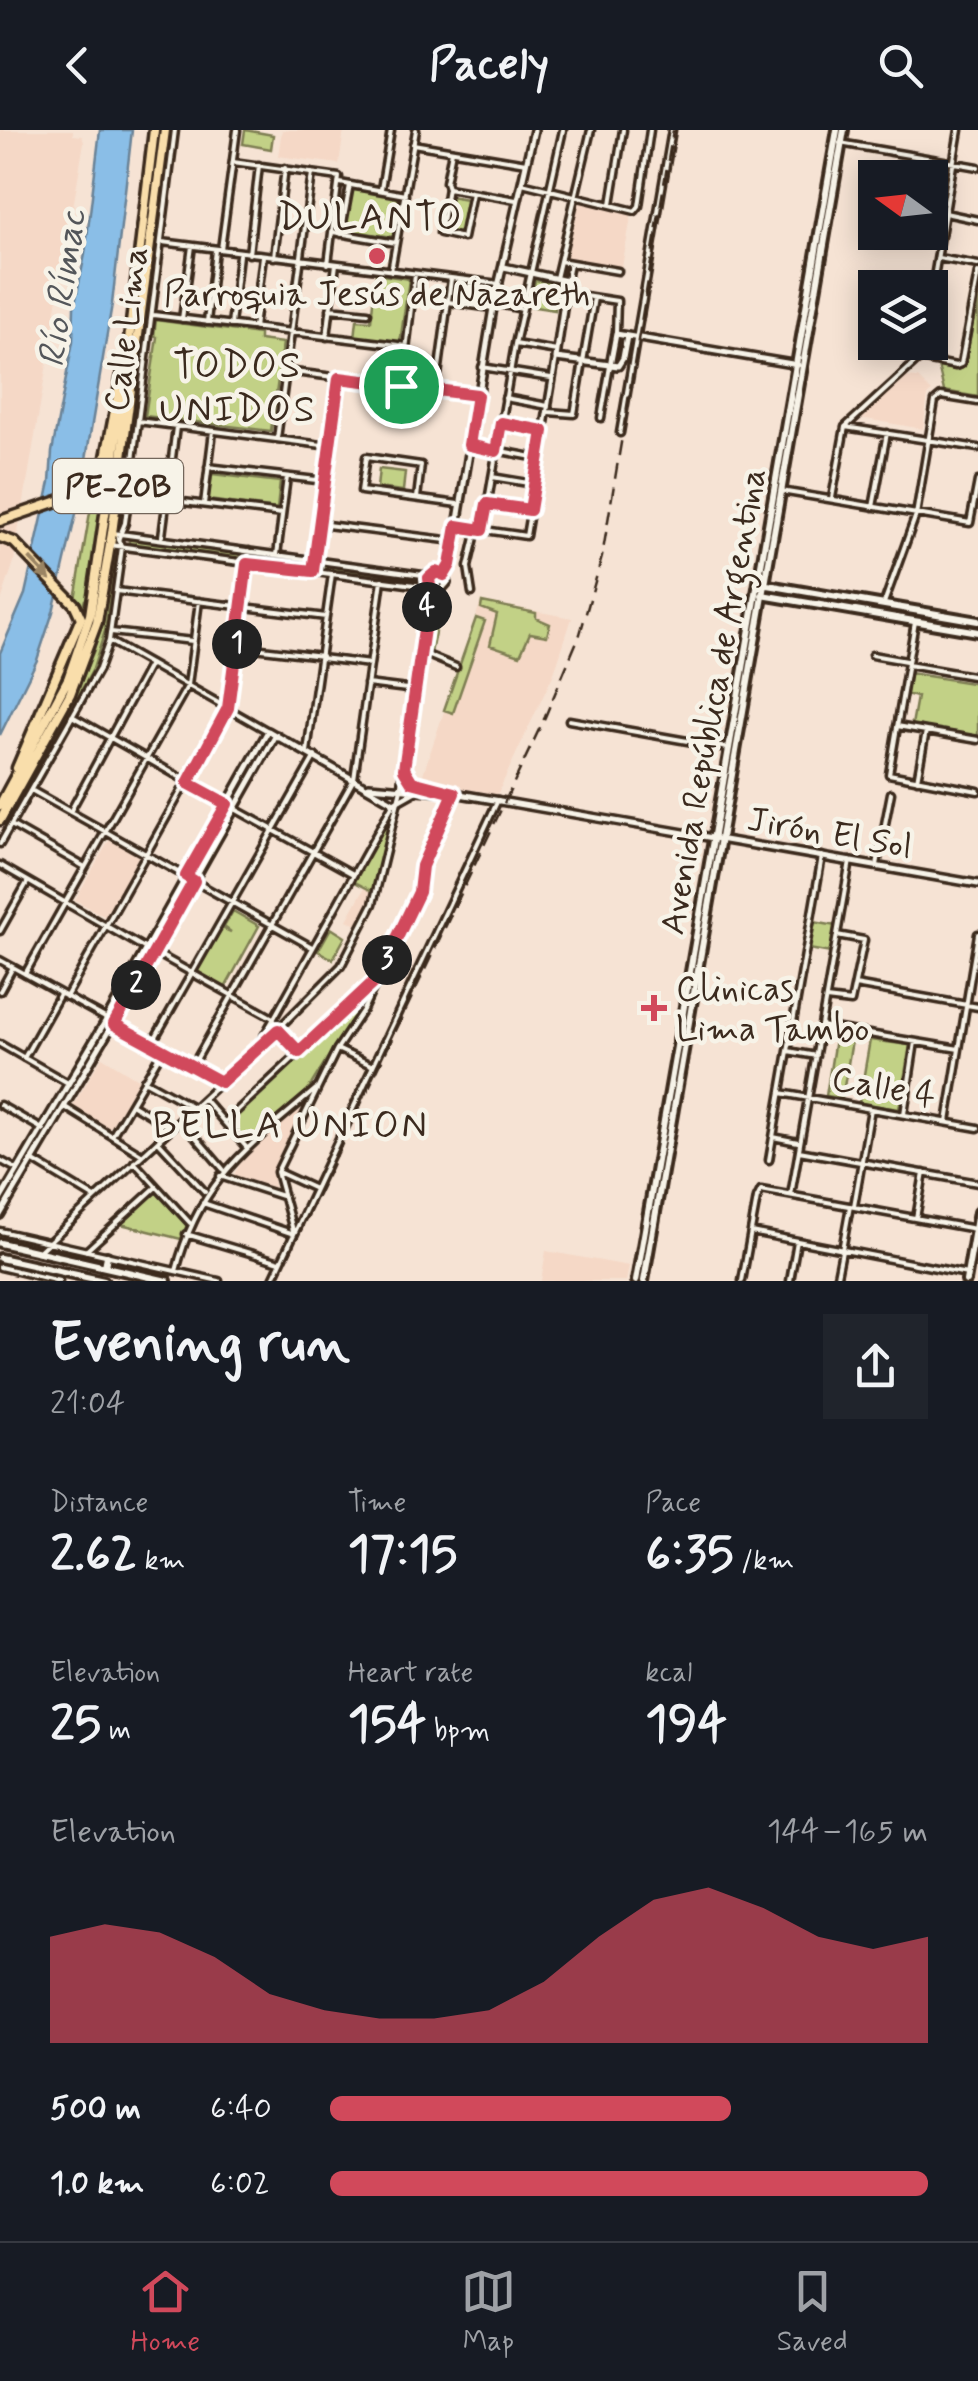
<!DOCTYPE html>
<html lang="en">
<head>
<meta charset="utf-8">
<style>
  :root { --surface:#171b24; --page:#20242c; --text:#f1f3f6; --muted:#9ea1a6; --line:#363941; --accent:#d1495b }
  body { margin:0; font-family:Mynerve,sans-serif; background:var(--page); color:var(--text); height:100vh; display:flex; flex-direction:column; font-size:38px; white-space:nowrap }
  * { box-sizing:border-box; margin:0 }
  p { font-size:32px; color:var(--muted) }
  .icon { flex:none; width:55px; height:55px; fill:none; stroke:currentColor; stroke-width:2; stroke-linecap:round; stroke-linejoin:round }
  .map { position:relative; height:1151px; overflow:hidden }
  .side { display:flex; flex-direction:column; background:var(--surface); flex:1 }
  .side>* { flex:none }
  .needle { width:65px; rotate:285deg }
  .controls { position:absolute; left:858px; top:30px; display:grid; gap:20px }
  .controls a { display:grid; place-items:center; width:90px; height:90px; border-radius:0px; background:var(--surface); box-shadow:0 5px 25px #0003; font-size:50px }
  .pin { position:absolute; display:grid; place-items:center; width:85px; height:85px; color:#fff; margin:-42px; border:5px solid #fff; border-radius:50%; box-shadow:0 2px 10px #0007 }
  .km { position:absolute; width:50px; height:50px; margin:-25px; border-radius:50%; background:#222; color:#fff; font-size:28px; line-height:50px; text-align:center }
  .round { display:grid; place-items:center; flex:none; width:105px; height:105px; border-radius:0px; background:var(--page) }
  .overview { display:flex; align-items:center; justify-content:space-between; height:170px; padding:0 50px }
  h1 { font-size:55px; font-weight:800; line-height:75px }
  .metrics { display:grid; grid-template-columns:repeat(3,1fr); gap:15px; height:170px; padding:10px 50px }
  .metrics div { display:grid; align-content:center }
  .metrics b { font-size:50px; font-weight:800 }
  .metrics small { font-size:28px; font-weight:400 }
  .metrics p { font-size:28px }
  .chart { height:280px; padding:20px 50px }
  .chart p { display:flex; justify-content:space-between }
  .chart svg { width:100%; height:180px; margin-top:10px; fill:var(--accent); opacity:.7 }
  ul { padding:0 50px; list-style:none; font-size:32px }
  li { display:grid; grid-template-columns:160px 120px 1fr; align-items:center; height:75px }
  li i { height:25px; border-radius:12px; background:var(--accent) }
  header { display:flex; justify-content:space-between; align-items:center; height:130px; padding:0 50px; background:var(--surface); font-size:45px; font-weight:800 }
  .tabs { display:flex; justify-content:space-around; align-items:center; height:140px; border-top:2px solid var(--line); background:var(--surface); font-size:28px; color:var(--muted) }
  .tabs a { display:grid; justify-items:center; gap:5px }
  .tabs .selected { color:var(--accent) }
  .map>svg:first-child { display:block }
  .built { fill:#f5d8c6 }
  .green { fill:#c2d186; stroke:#7e7e52; stroke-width:2.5 }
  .water { fill:#8abee7; stroke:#6a8397; stroke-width:2.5 }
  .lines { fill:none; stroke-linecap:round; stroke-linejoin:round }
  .pedestrian-casing { stroke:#3b2a1e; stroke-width:11 }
  .minor-casing { stroke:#3b2a1e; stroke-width:11 }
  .tertiary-casing { stroke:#3b2a1e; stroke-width:12 }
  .secondary-casing { stroke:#3b2a1e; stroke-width:14 }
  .primary-casing { stroke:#3b2a1e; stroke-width:15 }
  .trunk-casing { stroke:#3b2a1e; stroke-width:15 }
  .pedestrian { stroke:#f7f3e8; stroke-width:4 }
  .minor { stroke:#f7f3e8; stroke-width:4 }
  .tertiary { stroke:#f7f3e8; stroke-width:5 }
  .secondary { stroke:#f7f3e8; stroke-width:6 }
  .primary { stroke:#f9deab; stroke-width:8 }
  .trunk { stroke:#f9deab; stroke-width:8 }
  .rail { stroke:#3b2a1e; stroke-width:2.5; stroke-dasharray:15 8; stroke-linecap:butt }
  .oneway { fill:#9a8464 }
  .route-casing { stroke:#fff; stroke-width:20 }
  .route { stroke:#d1495b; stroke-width:12 }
  .poi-dot { fill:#d1495b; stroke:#f7f3e8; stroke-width:4 }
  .labels { text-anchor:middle; stroke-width:9; stroke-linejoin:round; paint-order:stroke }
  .shield { fill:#f7f3e8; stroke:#73665b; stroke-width:2.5 }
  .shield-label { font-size:32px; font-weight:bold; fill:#3b2a1e }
  .poi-label { font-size:35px; fill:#3b2a1e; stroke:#f7f3e8 }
  .street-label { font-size:35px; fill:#3b2a1e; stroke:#f7f3e8 }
  .neighbourhood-label { font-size:38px; letter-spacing:2.5px; fill:#3b2a1e; stroke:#f7f3e8 }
  .water-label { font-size:38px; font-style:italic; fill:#53565a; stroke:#f7f3e8 }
</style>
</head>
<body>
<header><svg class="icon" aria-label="back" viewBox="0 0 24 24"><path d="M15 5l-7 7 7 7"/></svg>Pacely<svg class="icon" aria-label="search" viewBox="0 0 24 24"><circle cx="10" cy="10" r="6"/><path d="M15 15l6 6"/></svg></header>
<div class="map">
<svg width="978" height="1151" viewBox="0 0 978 1151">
  <rect width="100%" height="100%" fill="#f6e3d4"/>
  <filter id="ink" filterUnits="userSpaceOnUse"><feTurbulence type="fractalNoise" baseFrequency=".01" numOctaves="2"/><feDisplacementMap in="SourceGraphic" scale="20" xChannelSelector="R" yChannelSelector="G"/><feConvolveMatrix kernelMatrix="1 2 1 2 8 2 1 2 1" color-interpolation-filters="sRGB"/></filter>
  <g filter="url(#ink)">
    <path class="built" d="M0,0H73V5L82,6L84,12L23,377L17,379L20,391L17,409L10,417L15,422L14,432L0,474Z
      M282,0H344L339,34L278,26Z
      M577,70L632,82L622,137L563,129Z
      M905,247L918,248L932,262L928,265L923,299L860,288Z
      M481,471L572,488L554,543L497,665L421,650Z
      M110,709L140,726L106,787L75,770Z
      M365,757L374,762L359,796L347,790Z
      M102,927L139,950L112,996L107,998L72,977Z
      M294,980H303L272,1042L275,1061L233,1046L242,1031Z
      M546,1121L629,1136L626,1151H541Z"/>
    <path class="green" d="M157,0H161L111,397L108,396Z
      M167,0H171L121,398H117Z
      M245,0L273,5L271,19L243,14Z
      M350,59L398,67L393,107L344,100Z
      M449,66L467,69L460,106L443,103Z
      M376,144L409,149L400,213L355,208L357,190L371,191Z
      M535,150L557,154L555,180L528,176L530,164L545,165L533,162Z
      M978,165V267L944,261L938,236L955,240L965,235Z
      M156,190L259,204V210L283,213L271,301L145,286L157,207L154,205Z
      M379,339L405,342L403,361L377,358Z
      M212,344L280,352L277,379L208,370Z
      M107,359L87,487L85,469L83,477L75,469L93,365Z
      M129,409L242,423L241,429L129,415Z
      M116,427L105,501L93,539L29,656L26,654L82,549L94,520L112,428Z
      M322,433L417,445L416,452L321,440Z
      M784,461L885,479L884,482L783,465Z
      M433,463L442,466L431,523L426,520Z
      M482,472L536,483V488L550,494L547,506L530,503L520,525L490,515L497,484L481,478Z
      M887,478L978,494V498L886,482Z
      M476,488L485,491L453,583L444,580Z
      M909,543L978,554V606L912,595L917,567L906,564Z
      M387,690L391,692L374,762L353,751Z
      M233,781L259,796L225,858L197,841L222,798L231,802L224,797Z
      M814,792L836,796L831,823L809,819Z
      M331,798L345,807L333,829L318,821Z
      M346,882L355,884L354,891L336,914L308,960L247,1013L228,993Z
      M835,909L852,911L842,968L826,966Z
      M870,910L910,915L899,979L859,973Z
      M156,1062L187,1095L181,1109L121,1094Z"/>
    <path class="water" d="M100,0H132L112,174L79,371L53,482L37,530L0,605V523L25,464L50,352L52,322L73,211L74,178L85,124Z"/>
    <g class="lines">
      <defs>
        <path id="pedestrian" d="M413,14L526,33
          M448,58L446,52L452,21
          M436,260L451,149
          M505,268L548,276
          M501,293L543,301
          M319,394L454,411
          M842,1120L850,1076"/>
        <path id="minor" d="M840,13L978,37
          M233,32L339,47L328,134
          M340,53L405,65
          M522,53L635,81L639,76L650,0
          M381,59L391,0
          M472,63L463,108L440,103L448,58L516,70
          M611,74L623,0
          M945,83L978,90
          M333,102L396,113
          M341,104L350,55
          M162,112L499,154
          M221,119L237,0
          M249,124L259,35
          M274,127L285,38
          M938,128L978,135
          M560,131L618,141
          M391,141L416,0
          M556,148L591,0
          M567,151L570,133
          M565,163L617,171L616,203
          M930,171L959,0
          M448,172L493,178
          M494,173L522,179
          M330,179L368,183
          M153,185L406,216
          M182,189L192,116
          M207,192L215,120
          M231,195L239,125
          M254,198L263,126
          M327,207L336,134
          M515,214L557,221
          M920,229L956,236L961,234L978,143
          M482,237L551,248
          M286,241L477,265
          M402,254L415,144
          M549,282L574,284L594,168
          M601,288L610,236
          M138,291L330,316
          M845,297L978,318
          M620,303L672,0
          M277,309L312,43
          M469,315L538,328
          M208,337L325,351
          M492,347L534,354
          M781,361L970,393L978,351
          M417,368L421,335L366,327L361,361L458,374
          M832,368L845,297L919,229L922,212
          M167,370L282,384
          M487,373L530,380
          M204,374L213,301
          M873,377L887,303
          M457,396L526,406L556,228
          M483,400L515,214L563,0
          M113,403L430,446
          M162,406L176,297
          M110,415L430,457
          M277,425L287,347
          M313,441L339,248
          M116,461L326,487
          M472,463L468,437L477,399
          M884,473L916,385L935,271L941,266L978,272
          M915,492L889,644L978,661
          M111,502L193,511
          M109,511L268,601
          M237,516L322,526
          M420,522L456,537
          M872,525L906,531
          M321,528L370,534
          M908,535L978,547
          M367,554L415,560
          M72,586L227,674
          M569,590L727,618
          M897,596L978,610
          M307,622L332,444
          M917,650L926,601
          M31,660L312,817
          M235,679L353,744
          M70,682L150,534
          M11,695L85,737
          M0,714L99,539L109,511L122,417L118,410L125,393L175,0
          M0,735L146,819
          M877,735L891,663
          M0,801L27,753
          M154,822L273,888L278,899L299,922
          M0,830L221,952
          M25,844L188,555L199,471
          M855,855L978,877
          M0,861L13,837
          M66,867L228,578L249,421
          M826,869L851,872L864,810L837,805
          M821,896L959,919
          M0,914L68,953
          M151,915L315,626
          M259,915L393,674
          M337,919L373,936
          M788,921L816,926
          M24,928L60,864
          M192,937L354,649L382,450
          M144,950L193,977
          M781,963L978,998
          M204,969L247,1018
          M131,974L170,997
          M0,975L44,1000
          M65,977L141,1024
          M904,984L915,912
          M181,990L223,1039
          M225,992L375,852
          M947,992L978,804
          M112,1006L162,921
          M773,1007L798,1012
          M158,1011L205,1062
          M799,1021L978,1053
          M0,1030L18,1040
          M32,1030L95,1068
          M769,1030L822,726
          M134,1032L190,1093
          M278,1042L315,1059
          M220,1046L282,1066
          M791,1065L850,731
          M203,1073L294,1104
          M854,1076L871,979
          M916,1088L924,1043
          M0,1101L219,1151
          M751,1102L967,1144
          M186,1104L280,1132
          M294,1104L277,1042L337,919L363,880L419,762L422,736L454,663
          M86,1121L156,1057
          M38,1122L278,899L341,836L373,774L401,659
          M0,1137L59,1151
          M176,1141C199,1050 248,1017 316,959
          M272,1151L498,670
          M742,1151L757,1068L761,1060L975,1099
          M790,1151L797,1111
          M836,1151L842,1121"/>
        <path id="tertiary" d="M504,137L567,151L556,228L618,236L623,228L627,206
          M610,236L616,204L798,235
          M430,457L440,461L447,453L444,445L449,435L457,396L493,178L534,0
          M405,643L412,652L428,658
          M369,656L454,663L978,754
          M401,658L430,457L429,449L436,442L444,445
          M0,1070L106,890L268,601L394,673L419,659
          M0,1085L113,894L276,605"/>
        <path id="secondary" d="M762,454L978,491
          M762,465L978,502
          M0,1113L167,1151
          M0,1128L104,1151
          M105,1136L107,1126
          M636,1151L837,0
          M644,1151L844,0
          M966,1151L978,1082"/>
        <path id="primary" d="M0,391L96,358L101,353L125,229
          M0,407L14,412L75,475L81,488L17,638"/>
        <path id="trunk" d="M0,675L68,549L90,485L121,277L154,0
          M0,690L70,564L97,492L112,403L165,0"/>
      </defs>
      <use href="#pedestrian" class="pedestrian-casing"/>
      <use href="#minor" class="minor-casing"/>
      <use href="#tertiary" class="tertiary-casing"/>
      <use href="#secondary" class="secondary-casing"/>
      <use href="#primary" class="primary-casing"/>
      <use href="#trunk" class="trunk-casing"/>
      <use href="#pedestrian" class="pedestrian"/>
      <use href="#minor" class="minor"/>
      <use href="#tertiary" class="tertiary"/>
      <use href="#secondary" class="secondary"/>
      <use href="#primary" class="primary"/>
      <use href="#trunk" class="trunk"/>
      <path class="rail" d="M277,1151L545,587L580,504L602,427L673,0"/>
    </g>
    <defs><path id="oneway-solid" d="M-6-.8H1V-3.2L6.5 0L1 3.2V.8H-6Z" transform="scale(2.5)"/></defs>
    <use class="oneway" href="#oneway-solid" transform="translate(40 439) rotate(46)"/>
  </g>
  <g class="lines" filter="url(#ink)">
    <defs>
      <path id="route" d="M339,248L477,265L469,315L496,321L501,293L543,301L530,380L487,374L482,400L457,396L450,435L444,445L436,442L429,448L430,457L404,639L412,652L454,663L422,736L419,762L378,848L299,922L278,900L221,952L114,894L194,751L186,746L227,674L188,653L228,578L247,434L313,441Z"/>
    </defs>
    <use href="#route" class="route-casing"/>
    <use href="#route" class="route"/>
  </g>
  <g class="poi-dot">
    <circle cx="377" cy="126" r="10"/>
    <path d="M649 863h10v10h10v10h-10v10h-10v-10h-10v-10h10z"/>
  </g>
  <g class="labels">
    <rect class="shield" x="53" y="329" width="130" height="54" rx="8"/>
    <g class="shield-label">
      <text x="118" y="367">PE-20B</text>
    </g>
    <g class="poi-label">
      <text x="377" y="175">Parroquia Jesús de Nazareth</text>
      <text x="676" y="870" text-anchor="start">Clinicas<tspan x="676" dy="40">Lima Tambo</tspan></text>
    </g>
    <g class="street-label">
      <text transform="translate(125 199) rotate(-83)" y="12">Calle Lima</text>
      <text transform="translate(712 571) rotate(-80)" y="12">Avenida República de Argentina</text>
      <text transform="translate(830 702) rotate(10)" y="12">Jirón El Sol</text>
      <text transform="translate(884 956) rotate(10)" y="12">Calle 4</text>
    </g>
    <g class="neighbourhood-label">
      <text x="371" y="99">DULANTO</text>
      <text x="238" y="247">TODOS<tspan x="238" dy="44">UNIDOS</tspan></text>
      <text x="291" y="1007">BELLA UNION</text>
    </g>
    <g class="water-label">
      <text transform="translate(61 158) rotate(-82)" y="13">Río Rímac</text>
    </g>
  </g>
</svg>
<div class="controls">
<a><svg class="needle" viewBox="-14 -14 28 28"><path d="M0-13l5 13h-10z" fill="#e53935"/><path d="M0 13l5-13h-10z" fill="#9ea1a6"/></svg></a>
<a><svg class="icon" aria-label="layers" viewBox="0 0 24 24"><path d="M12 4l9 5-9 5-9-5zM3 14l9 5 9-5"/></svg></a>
</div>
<div class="pin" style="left:401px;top:256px;background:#1e9e55"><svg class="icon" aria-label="arrive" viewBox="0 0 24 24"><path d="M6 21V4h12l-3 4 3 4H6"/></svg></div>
<b class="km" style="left:237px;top:514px">1</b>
<b class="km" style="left:136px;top:855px">2</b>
<b class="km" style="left:387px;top:830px">3</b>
<b class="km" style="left:427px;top:477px">4</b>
</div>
<section class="side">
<div class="overview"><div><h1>Evening run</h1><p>21:04</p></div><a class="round"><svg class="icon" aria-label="share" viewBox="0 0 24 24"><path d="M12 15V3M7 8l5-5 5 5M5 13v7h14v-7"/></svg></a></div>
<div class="metrics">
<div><p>Distance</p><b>2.62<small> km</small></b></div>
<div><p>Time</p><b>17:15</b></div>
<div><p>Pace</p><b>6:35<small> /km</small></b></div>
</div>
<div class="metrics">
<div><p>Elevation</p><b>25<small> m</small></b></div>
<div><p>Heart rate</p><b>154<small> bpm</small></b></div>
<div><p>kcal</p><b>194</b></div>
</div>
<div class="chart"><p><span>Elevation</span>144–165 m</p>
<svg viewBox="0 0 160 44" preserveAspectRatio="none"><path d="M0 44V18L10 15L20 17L30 23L40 32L50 36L60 38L70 38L80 36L90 29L100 18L110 9L120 6L130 11L140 18L150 21L160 18V44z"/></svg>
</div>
<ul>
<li><b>500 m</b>6:40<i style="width:67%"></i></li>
<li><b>1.0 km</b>6:02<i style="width:100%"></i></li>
</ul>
</section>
<nav class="tabs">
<a class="selected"><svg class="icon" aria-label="home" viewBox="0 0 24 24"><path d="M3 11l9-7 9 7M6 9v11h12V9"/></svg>Home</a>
<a><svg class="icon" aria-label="map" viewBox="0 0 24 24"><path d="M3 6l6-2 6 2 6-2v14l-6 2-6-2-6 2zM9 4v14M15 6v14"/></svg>Map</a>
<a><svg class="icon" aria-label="saved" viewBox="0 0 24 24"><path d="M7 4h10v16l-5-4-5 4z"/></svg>Saved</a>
</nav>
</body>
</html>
